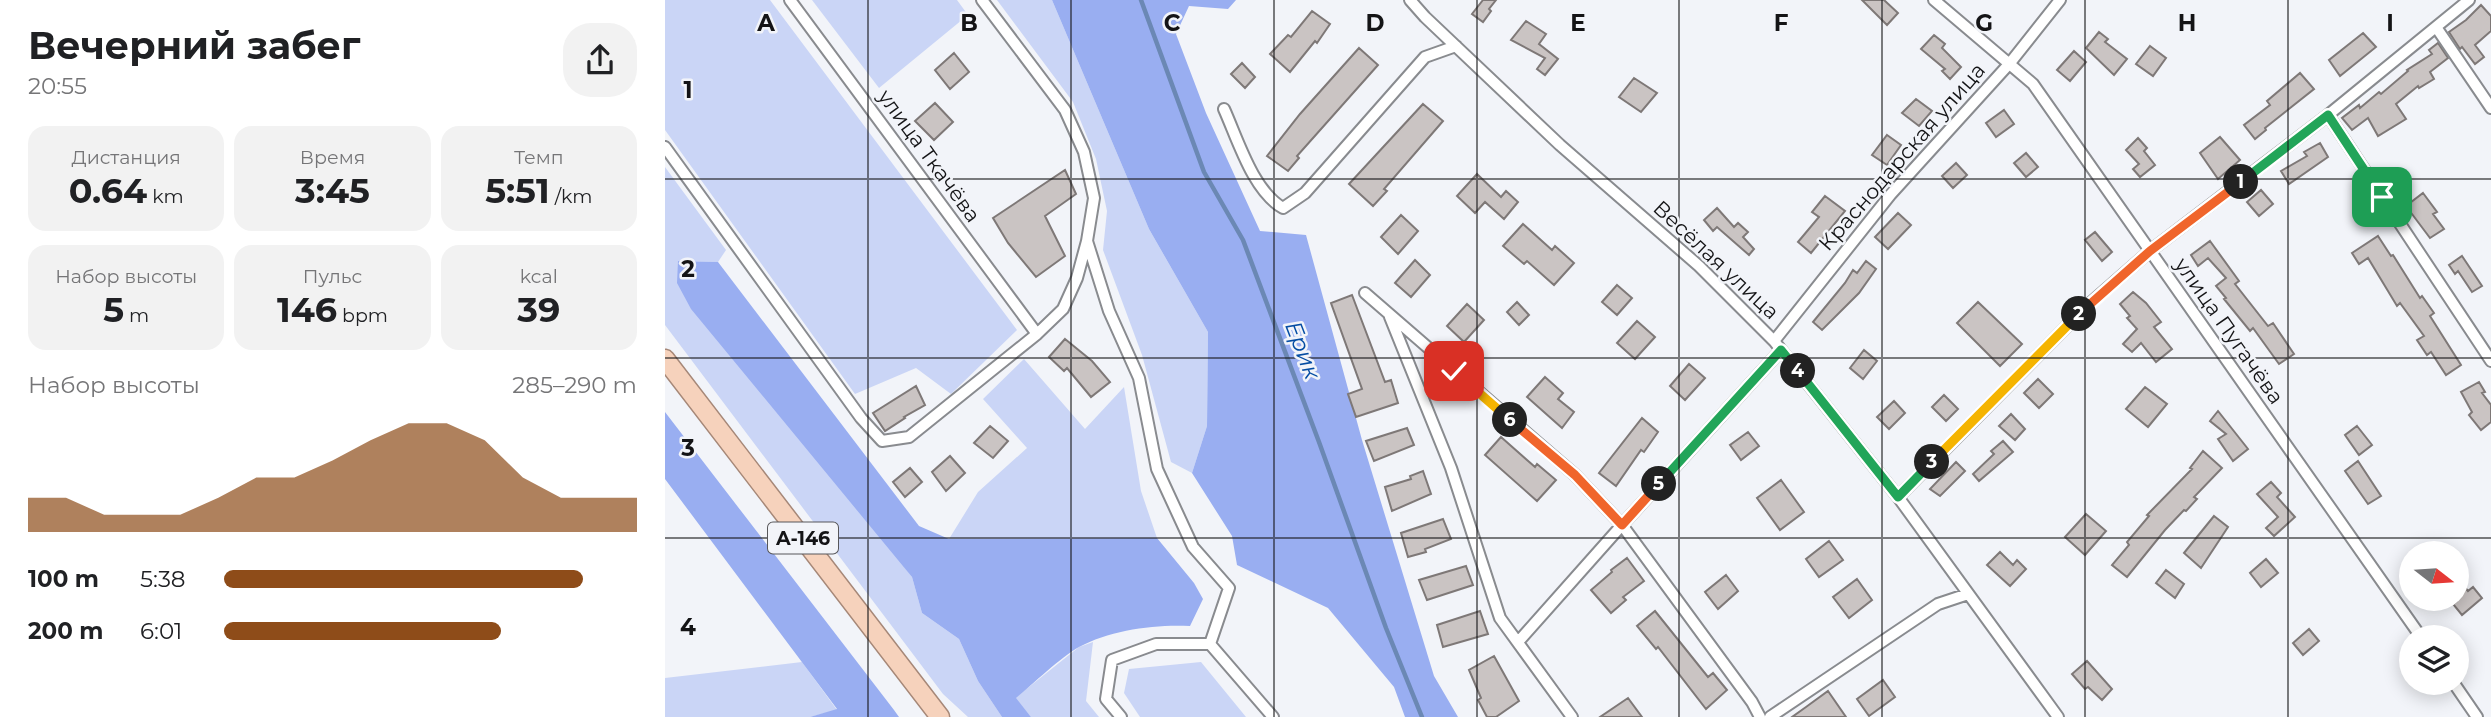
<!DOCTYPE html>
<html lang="ru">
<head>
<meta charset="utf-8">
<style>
  :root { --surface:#fff; --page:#f2f2f2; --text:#202124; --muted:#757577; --accent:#8e4c19 }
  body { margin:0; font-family:Montserrat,sans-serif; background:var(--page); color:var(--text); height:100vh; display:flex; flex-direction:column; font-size:26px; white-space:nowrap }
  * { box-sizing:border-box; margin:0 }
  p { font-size:23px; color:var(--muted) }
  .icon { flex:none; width:38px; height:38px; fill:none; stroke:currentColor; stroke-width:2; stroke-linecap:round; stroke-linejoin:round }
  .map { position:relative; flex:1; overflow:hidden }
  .drawer { display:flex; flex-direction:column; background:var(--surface); width:665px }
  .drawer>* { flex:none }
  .needle { width:46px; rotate:107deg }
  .fabs { position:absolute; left:1734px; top:541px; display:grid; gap:14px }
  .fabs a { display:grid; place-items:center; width:70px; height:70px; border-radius:50%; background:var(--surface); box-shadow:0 4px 18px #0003; font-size:35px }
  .pin { position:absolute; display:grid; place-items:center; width:60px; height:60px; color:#fff; margin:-30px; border-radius:14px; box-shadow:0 4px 10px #0006 }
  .km { position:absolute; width:35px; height:35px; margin:-18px; border-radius:50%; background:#222; color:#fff; font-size:19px; line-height:35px; text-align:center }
  .round { display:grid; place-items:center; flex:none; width:74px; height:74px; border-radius:28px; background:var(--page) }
  .summary { display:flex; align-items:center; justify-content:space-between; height:119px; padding:0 28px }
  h1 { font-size:38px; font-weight:700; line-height:52px }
  .stats { display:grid; grid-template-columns:repeat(3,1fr); gap:10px; height:119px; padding:7px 28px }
  .stats div { display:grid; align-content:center; border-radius:18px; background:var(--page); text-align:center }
  .stats b { font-size:35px; font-weight:700 }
  .stats small { font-size:19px; font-weight:400 }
  .stats p { font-size:19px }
  .chart { height:196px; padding:14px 28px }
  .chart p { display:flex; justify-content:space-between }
  .chart svg { width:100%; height:126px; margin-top:7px; fill:var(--accent); opacity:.7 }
  ul { padding:0 28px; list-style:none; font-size:23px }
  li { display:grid; grid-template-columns:112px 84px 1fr; align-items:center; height:52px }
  li i { height:18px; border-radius:9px; background:var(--accent) }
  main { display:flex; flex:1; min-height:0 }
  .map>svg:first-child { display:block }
  .green { fill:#cad5f6 }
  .forest { fill:#99aef1 }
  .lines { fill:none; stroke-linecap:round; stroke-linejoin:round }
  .stream { stroke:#6b88b4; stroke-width:4.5 }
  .building { fill:#cac4c3; stroke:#7e7877; stroke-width:2 }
  .minor-casing { stroke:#898b8f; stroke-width:14 }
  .trunk-casing { stroke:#a68878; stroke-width:21 }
  .minor { stroke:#fff; stroke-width:10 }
  .trunk { stroke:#f6d2bc; stroke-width:18 }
  .split-1-casing { stroke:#fff; stroke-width:14 }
  .split-2-casing { stroke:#fff; stroke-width:14 }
  .split-3-casing { stroke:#fff; stroke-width:14 }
  .split-4-casing { stroke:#fff; stroke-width:14 }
  .split-5-casing { stroke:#fff; stroke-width:14 }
  .split-6-casing { stroke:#fff; stroke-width:14 }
  .split-7-casing { stroke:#fff; stroke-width:14 }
  .split-1 { stroke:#22a559; stroke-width:9 }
  .split-2 { stroke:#f0652b; stroke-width:9 }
  .split-3 { stroke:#f5b400; stroke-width:9 }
  .split-4 { stroke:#22a559; stroke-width:9 }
  .split-5 { stroke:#22a559; stroke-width:9 }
  .split-6 { stroke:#f0652b; stroke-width:9 }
  .split-7 { stroke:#f5b400; stroke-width:9 }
  .grid { fill:none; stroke:#141416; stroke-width:2; stroke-opacity:0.55 }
  .labels { text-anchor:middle; stroke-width:5; stroke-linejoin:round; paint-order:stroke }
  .shield { fill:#f2f4f9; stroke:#57575a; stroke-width:2 }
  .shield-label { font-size:19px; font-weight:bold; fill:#141416 }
  .street-label { font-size:21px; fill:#141416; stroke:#f2f4f9 }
  .water-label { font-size:23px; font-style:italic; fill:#044ca3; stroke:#f2f4f9 }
  .grid-label { font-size:23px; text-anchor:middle; font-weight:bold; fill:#141416; stroke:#f2f4f9; stroke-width:5; stroke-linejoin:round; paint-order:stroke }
</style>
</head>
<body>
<main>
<section class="drawer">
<div class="summary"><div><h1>Вечерний забег</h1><p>20:55</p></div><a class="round"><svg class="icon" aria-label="share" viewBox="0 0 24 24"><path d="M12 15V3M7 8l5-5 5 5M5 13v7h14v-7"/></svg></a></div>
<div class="stats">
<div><p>Дистанция</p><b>0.64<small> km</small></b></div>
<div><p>Время</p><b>3:45</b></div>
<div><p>Темп</p><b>5:51<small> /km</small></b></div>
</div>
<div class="stats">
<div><p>Набор высоты</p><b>5<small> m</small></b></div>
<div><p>Пульс</p><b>146<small> bpm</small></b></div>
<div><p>kcal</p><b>39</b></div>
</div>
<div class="chart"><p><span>Набор высоты</span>285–290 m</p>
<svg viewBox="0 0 160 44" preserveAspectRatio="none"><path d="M0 44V32L10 32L20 38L30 38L40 38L50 32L60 25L70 25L80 19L90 12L100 6L110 6L120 12L130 25L140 32L150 32L160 32V44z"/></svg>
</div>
<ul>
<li><b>100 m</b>5:38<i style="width:87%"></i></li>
<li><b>200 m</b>6:01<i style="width:67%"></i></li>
</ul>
</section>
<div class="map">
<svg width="1826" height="717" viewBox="0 0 1826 717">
  <rect width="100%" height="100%" fill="#f2f4f9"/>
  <path class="green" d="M0,0H105L352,330L286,394L251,368L190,394L0,130Z
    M147,0H292L303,15L214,88Z
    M332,0H387L484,229L543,332L542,426L527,473L506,462L477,355L438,250L442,211L431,159L408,102Z
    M0,167L61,250L53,262L13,261L247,577L257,613L294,639L313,681L337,717H303L278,694L0,325Z
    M359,359L420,429L459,387L476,491L492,538L284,539L313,492L362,448L318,399Z
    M428,642L421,701L434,717H366L350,698L414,647Z
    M137,662L172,710L145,717H0V678Z
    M536,662L581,717H475L459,693L464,669Z"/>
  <path class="forest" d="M387,0H571L563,9L524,6L511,34L541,113L595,231L641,235L697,440L769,676L793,717H740L729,687L663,608L572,565L567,536L527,473L542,426L543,332L484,229Z
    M13,261L53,262L254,526L284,539L492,538L529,583L538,599L525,626C491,624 445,630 414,647C396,657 368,684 351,698L366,717H337L313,681L294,639L257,613L247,577L26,309L12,283Z
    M0,412L229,710L234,717H145L172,709L0,479Z"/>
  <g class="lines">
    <path class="stream" d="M476,0L539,172L578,240L654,442L721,628L757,717"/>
  </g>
  <path class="building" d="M818,0H831L824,9L826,11L818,22L807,14Z
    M1197,0H1219L1233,13L1222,25Z
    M1816,5L1826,16V31L1810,45L1819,57L1810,64L1797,47L1795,49L1784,32L1801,20Z
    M647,11L665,24L652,43L650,41L625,72L605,54L623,35L626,37Z
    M861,21L881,34L874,44L893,59L880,75L872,69L880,58L846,40Z
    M1434,32L1443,39L1440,42L1462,59L1449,75L1421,48Z
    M1698,33L1711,47L1675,76L1664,60Z
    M1269,35L1280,44L1277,48L1296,67L1285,79L1277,71L1280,69L1256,49Z
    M1773,43L1783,58L1765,72L1769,79L1754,88L1753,86L1731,104L1741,119L1713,136L1703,118L1687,130L1677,118L1694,105L1695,108L1714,92L1716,94L1743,71L1742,70L1767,54L1764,50Z
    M1485,46L1501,58L1488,76L1471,64Z
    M694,48L713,65L632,156L634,158L623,171L602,156L635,114Z
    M1409,51L1421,62L1405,81L1392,70Z
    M289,53L304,72L285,89L270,70Z
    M577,63L590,77L580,88L566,74Z
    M1635,73L1649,89L1600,128L1601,130L1590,139L1579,125L1605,105L1602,101Z
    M969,78L992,93L976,112L954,97Z
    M1251,99L1267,111L1254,126L1237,113Z
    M270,103L288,122L269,140L250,121Z
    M758,104L778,121L719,189L722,191L708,206L684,184Z
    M1339,110L1349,124L1331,137L1321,123Z
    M1222,135L1236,145L1222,165L1207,155Z
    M1555,137L1575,160L1553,179L1535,153Z
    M1473,138L1482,148L1479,151L1490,165L1475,177L1468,169L1474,164L1461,150Z
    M1655,143L1663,157L1624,184L1616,171L1642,156L1639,152Z
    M1361,153L1373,167L1361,177L1349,163Z
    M1291,163L1302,175L1288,188L1277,176Z
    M400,170L411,194L380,216L400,256L371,277L343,243L328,218Z
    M812,174L836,197L841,191L853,202L839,219L820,202L810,213L792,196Z
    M1596,190L1608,204L1594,216L1582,202Z
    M1758,193L1772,212L1768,214L1779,229L1765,238L1741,206Z
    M1160,196L1180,211L1146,253L1133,242L1154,217L1147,212Z
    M1052,208L1069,227L1073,223L1083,232L1078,237L1089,249L1084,255L1052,227L1048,231L1039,220Z
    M1233,213L1246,225L1223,249L1210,237Z
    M736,215L753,231L733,254L716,237Z
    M858,224L887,250L890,246L909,263L889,285L862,261L859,264L838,246Z
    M1430,232L1447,252L1437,261L1420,240Z
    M1713,236L1726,256L1728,255L1755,298L1757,296L1769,313L1765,316L1796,365L1781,375L1766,352L1762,355L1752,340L1759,336L1735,303L1732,306L1703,258L1694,264L1687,253Z
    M1545,241L1574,281L1570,284L1603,326L1608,323L1629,354L1614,364L1588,328L1585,331L1559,299L1561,298L1551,286L1561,278L1543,258L1533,266L1526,255Z
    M1797,256L1817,286L1807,292L1793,271L1790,274L1784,265Z
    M750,260L765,275L746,297L730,283Z
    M1201,261L1211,269L1194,293L1157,330L1148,322L1180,283L1188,270L1192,273Z
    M952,285L967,298L952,315L937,302Z
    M1468,292L1481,303L1496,322L1489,327L1507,349L1491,362L1476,343L1467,352L1458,344L1472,329L1462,318L1465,316L1455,304Z
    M687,295L720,382L726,380L733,403L691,417L683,394L697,389L666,303Z
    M852,302L864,315L854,325L842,312Z
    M1313,302L1357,344L1335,366L1292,323Z
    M802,304L819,320L799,342L782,326Z
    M972,321L990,337L970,359L952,343Z
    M400,339L427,361L445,382L426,397L402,368L399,371L384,357Z
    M1199,350L1212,361L1198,379L1185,368Z
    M1024,364L1040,378L1020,400L1005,386Z
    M880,377L898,393L893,399L909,412L897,428L862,397Z
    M1373,379L1388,394L1374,408L1359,393Z
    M1814,382L1820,392L1817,393L1826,405V422L1816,430L1804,415L1807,412L1796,392Z
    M251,386L260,405L239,417L240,418L220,431L208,413Z
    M1480,387L1502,404L1483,427L1461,409Z
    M1279,395L1293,409L1281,421L1267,407Z
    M1229,401L1240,413L1224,429L1212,417Z
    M1553,411L1583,449L1568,461L1553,439L1561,434L1545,421Z
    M1346,414L1360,429L1350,440L1334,426Z
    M977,418L993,432L979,452L976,450L951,486L934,473Z
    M325,426L343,441L328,458L309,443Z
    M1692,426L1707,445L1694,455L1680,435Z
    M742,428L749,445L709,461L701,441Z
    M1083,432L1094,446L1076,460L1065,445Z
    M836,437L870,467L872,464L891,480L872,501L820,455Z
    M1338,441L1348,452L1314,481L1308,474L1329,454L1326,451Z
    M1538,451L1557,468L1529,497L1532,499L1521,511L1519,510L1500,530L1462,577L1447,565L1464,545L1462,542L1484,516L1482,515L1527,469L1525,468Z
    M285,456L300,473L281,491L267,472Z
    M1693,461L1716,496L1703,504L1680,471Z
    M1291,462L1300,471L1275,496L1265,489Z
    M245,468L257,482L240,497L228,482Z
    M758,471L766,494L727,511L720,487L746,479L745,476Z
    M1116,480L1139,512L1115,530L1092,498Z
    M1606,482L1616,493L1612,497L1630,517L1609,536L1601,528L1613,517L1592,494Z
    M1421,514L1441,531L1420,555L1400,537Z
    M1549,516L1563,527L1536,568L1519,553Z
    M778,519L786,539L760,549L761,552L743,557L736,533Z
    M1164,541L1178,560L1154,577L1141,559Z
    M1335,552L1348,565L1352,560L1361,569L1345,586L1322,565Z
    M962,558L979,581L958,597L961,600L946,613L926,590L947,572L946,570Z
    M1601,559L1613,573L1596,587L1585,573Z
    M801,566L808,585L762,600L754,580Z
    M1501,570L1519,584L1510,598L1491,583Z
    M1061,575L1073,591L1053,609L1040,592Z
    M1792,578L1803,591L1808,587L1817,598L1797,615L1788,604L1792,601Z
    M1192,579L1207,600L1184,618L1168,597Z
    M815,611L823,634L778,647L772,625Z
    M990,611L1043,677L1048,673L1062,690L1041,709L993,647L991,649L972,626Z
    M1644,629L1654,641L1638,655L1628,643Z
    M829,656L854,701L831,717H822L813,700L816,698L804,670Z
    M1422,661L1447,689L1437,700L1423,687L1420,689L1407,674Z
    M1218,680L1230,697L1204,716L1192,699Z
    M1163,691L1181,717H1127L1141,707Z
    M963,698L977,717H935Z"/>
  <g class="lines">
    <defs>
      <path id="minor" d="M125,0L372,334
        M745,0L760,17L895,145L1034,266L1109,341L1233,497L1393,717
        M1269,0L1368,84L1756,637
        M1771,27L1826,108
        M559,109C573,140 588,191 618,208L640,193L760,57L791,46
        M1663,115L1826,361
        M0,147L196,418L217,441L244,437L372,334L398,309L412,278L422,241L429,198L419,152L400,110L317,0
        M422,241L444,311L474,378L492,469L528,547L564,588L545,644
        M700,293L910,475L957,525L1087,702L1095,717
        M725,317L786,468L835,618L907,717
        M1109,341L1226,194L1345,63L1395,0
        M1233,497L1422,306L1485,251L1663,115L1804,0
        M853,642L957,525L1116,350
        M545,644L608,717
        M1788,682L1812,717
        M456,717L441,699L447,660L491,644H545
        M1105,717L1273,604L1303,594"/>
      <path id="trunk" d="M0,359L275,717"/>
    </defs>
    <use href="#minor" class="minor-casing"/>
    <use href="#trunk" class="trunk-casing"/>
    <use href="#minor" class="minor"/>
    <use href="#trunk" class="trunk"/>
  </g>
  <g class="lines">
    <defs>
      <path id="split-1" d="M1576,182L1663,115L1717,197"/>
      <path id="split-2" d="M1414,314L1485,251L1576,182"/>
      <path id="split-3" d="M1267,462L1414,314"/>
      <path id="split-4" d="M1133,371L1233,497L1267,462"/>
      <path id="split-5" d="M994,484L1116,350L1133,371"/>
      <path id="split-6" d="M845,420L910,475L957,525L994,484"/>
      <path id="split-7" d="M789,371L845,420"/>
    </defs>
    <use href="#split-1" class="split-1-casing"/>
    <use href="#split-2" class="split-2-casing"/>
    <use href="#split-3" class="split-3-casing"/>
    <use href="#split-4" class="split-4-casing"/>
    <use href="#split-5" class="split-5-casing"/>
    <use href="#split-6" class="split-6-casing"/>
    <use href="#split-7" class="split-7-casing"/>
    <use href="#split-1" class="split-1"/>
    <use href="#split-2" class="split-2"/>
    <use href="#split-3" class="split-3"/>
    <use href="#split-4" class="split-4"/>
    <use href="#split-5" class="split-5"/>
    <use href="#split-6" class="split-6"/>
    <use href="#split-7" class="split-7"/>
  </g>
  <path class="grid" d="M203,0V717M406,0V717M609,0V717M812,0V717M1014,0V717M1217,0V717M1420,0V717M1623,0V717M0,179H1826M0,358H1826M0,538H1826"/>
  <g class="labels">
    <rect class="shield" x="103" y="522.5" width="70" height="31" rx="5"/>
    <g class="shield-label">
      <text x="138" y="545">А-146</text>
    </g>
    <g class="street-label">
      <text transform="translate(264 156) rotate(54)" y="7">улица Ткачёва</text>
      <text transform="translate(1237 157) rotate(-49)" y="7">Краснодарская улица</text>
      <text transform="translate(1051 260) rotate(43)" y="7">Весёлая улица</text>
      <text transform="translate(1564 331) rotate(55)" y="7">улица Пугачёва</text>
    </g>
    <g class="water-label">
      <text transform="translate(638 350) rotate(69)" y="8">Ерик</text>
    </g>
  </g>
  <g class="grid-label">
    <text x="101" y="31">A</text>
    <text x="304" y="31">B</text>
    <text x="507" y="31">C</text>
    <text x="710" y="31">D</text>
    <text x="913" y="31">E</text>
    <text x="1116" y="31">F</text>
    <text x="1319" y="31">G</text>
    <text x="1522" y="31">H</text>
    <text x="1725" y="31">I</text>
    <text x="23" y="98">1</text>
    <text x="23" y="277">2</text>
    <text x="23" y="456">3</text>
    <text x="23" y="635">4</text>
  </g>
</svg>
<div class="fabs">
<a><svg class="needle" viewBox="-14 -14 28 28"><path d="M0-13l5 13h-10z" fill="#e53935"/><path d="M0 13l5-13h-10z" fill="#757577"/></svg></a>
<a><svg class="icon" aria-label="layers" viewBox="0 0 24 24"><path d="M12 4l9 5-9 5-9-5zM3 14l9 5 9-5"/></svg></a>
</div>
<div class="pin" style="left:1717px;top:197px;background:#1e9e55"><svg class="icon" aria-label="arrive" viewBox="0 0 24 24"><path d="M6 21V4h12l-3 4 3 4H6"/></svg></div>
<div class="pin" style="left:789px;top:371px;background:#d93025"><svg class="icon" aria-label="check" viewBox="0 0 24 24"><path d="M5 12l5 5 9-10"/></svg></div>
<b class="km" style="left:1576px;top:182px">1</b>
<b class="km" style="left:1414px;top:314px">2</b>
<b class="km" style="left:1267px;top:462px">3</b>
<b class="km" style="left:1133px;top:371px">4</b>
<b class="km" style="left:994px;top:484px">5</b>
<b class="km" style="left:845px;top:420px">6</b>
</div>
</main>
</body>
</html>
